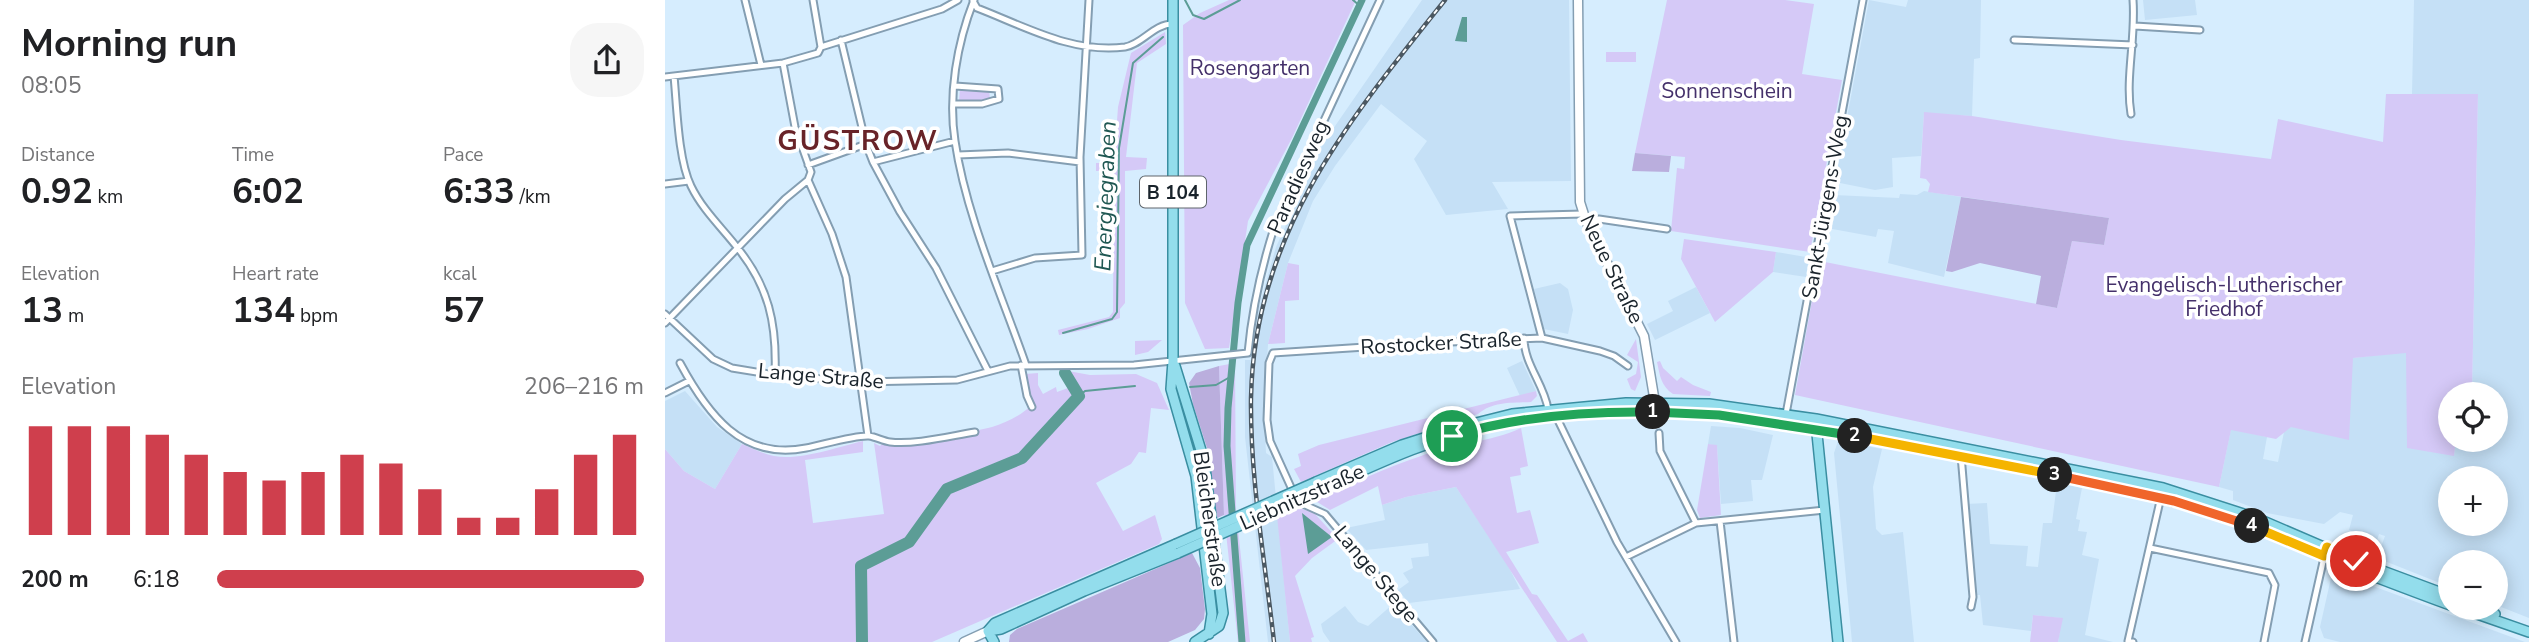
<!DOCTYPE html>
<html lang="en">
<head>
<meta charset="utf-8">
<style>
  :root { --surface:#fff; --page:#f6f6f6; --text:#202124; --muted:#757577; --accent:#cf3f4d }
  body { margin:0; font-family:"Nunito Sans",sans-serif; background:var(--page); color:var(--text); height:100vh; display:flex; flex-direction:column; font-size:26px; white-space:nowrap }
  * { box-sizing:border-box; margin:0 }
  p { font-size:23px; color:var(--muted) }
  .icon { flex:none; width:38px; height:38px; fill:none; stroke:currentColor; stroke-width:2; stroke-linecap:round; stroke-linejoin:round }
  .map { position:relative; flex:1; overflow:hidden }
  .sheet { display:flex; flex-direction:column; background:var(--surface); width:665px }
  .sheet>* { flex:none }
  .controls { position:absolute; left:1773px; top:382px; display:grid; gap:14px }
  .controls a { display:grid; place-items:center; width:70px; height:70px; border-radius:50%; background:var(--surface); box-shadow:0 4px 18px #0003; font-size:35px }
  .pin { position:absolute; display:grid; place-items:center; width:60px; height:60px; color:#fff; margin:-30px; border:4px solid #fff; border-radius:50%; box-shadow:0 2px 7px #0007 }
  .km { position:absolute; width:35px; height:35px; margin:-18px; border-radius:50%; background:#222; color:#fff; font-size:19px; line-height:35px; text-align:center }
  .round { display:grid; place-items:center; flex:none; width:74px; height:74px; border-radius:28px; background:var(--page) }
  .overview { display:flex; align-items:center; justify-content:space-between; height:119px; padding:0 21px }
  h1 { font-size:38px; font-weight:700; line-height:52px }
  .stats { display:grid; grid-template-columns:repeat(3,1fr); gap:10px; height:119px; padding:7px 21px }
  .stats div { display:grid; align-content:center }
  .stats b { font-size:35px; font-weight:700 }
  .stats small { font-size:19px; font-weight:400 }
  .stats p { font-size:19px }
  .chart { height:196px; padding:14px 21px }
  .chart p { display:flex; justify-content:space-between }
  .chart svg { width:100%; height:126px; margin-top:7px; stroke:var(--accent); stroke-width:6 }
  ul { padding:0 21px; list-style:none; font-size:23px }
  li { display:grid; grid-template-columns:112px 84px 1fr; align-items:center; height:52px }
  li i { height:18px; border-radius:9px; background:var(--accent) }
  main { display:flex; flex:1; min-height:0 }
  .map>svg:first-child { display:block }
  .built { fill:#c5e0f6; fill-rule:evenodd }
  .green { fill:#d5c9f7 }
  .forest { fill:#baaedd }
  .water { fill:#5c9d96 }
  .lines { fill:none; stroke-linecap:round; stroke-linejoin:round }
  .stream { stroke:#5c9d96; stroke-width:2 }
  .canal { stroke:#5c9d96; stroke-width:7 }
  .river { stroke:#5c9d96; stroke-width:12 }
  .street-casing { stroke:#849eb2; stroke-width:9 }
  .secondary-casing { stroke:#849eb2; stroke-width:11 }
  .primary-casing { stroke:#3a8ea1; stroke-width:12 }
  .street { stroke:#fff; stroke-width:5 }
  .secondary { stroke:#fff; stroke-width:8 }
  .primary { stroke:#93ddec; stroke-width:9 }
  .rail-casing { stroke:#4b5862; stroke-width:4.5 }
  .rail { stroke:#fff; stroke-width:2; stroke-dasharray:5; stroke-linecap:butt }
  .primary-bridge-casing { stroke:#3a8ea1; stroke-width:12; stroke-linecap:butt }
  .primary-bridge { stroke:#93ddec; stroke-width:9 }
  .split-1-casing { stroke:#fff; stroke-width:14 }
  .split-2-casing { stroke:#fff; stroke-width:14 }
  .split-3-casing { stroke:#fff; stroke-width:14 }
  .split-4-casing { stroke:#fff; stroke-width:14 }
  .split-5-casing { stroke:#fff; stroke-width:14 }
  .split-1 { stroke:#22a559; stroke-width:9 }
  .split-2 { stroke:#22a559; stroke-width:9 }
  .split-3 { stroke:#f5b400; stroke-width:9 }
  .split-4 { stroke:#f0652b; stroke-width:9 }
  .split-5 { stroke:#f5b400; stroke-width:9 }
  .labels { text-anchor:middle; stroke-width:7; stroke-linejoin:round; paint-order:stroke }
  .shield { fill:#fff; stroke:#5e656b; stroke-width:2 }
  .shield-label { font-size:19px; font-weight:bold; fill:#19232b }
  .park-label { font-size:21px; fill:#44306a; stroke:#fff }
  .street-label { font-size:21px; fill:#19232b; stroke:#fff }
  .water-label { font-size:23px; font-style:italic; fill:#1f5752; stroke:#fff }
  .district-label { font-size:28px; font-weight:bold; letter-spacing:2px; fill:#682328; stroke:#fff }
</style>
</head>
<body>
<main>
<section class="sheet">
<div class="overview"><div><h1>Morning run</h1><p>08:05</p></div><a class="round"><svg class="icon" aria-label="share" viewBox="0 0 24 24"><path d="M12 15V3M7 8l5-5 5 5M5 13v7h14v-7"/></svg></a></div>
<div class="stats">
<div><p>Distance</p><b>0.92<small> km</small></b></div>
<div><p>Time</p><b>6:02</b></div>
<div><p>Pace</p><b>6:33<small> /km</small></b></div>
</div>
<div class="stats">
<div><p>Elevation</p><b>13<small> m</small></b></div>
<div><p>Heart rate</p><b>134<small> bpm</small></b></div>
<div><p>kcal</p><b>57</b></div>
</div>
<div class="chart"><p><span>Elevation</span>206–216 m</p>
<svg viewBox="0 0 160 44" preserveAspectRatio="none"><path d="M5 44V6M15 44V6M25 44V6M35 44V9M45 44V16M55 44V22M65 44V25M75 44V22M85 44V16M95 44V19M105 44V28M115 44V38M125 44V38M135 44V28M145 44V16M155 44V9"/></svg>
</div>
<ul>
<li><b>200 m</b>6:18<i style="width:100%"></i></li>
</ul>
</section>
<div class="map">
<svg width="1864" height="642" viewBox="0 0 1864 642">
  <rect width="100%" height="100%" fill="#d6edfe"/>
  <path class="built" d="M757,0H904L906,181L827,182L843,209L781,215L749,159L762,141L716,104L670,166L648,201L623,263L603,344L599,414L601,453L607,457L625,642H603L580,437V360H586L592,314L611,247L659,142Z
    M1204,0L1241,7L1243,0H1316L1315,58L1309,59L1307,116L1259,113L1256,156L1227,158L1228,187L1210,190L1170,182Z
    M1478,0H1530L1532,15L1480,20Z
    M1749,0H1864V618L1831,605L1830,562H1785V587L1712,558L1720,536L1714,534L1709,551L1685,542L1688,532L1684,530L1688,515L1675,512L1659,524L1602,513L1568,500V491L1554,487L1566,429L1602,437L1598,459L1613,462L1619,432L1688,358L1741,352L1789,455L1791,439H1830V394H1807L1813,94H1747ZM1785,478H1830V523H1785Z
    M1259,191L1296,197L1279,277L1223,263L1229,231L1213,229L1211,237L1162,228L1169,195L1234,198L1235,194L1252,195Z
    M1111,252L1141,257L1143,264L1141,277L1108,272Z
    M895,283L903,289L908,310L903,334L879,329L869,289Z
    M1031,287L1045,313L990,340L982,324L1008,311L1003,301Z
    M857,361L871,391L855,396L842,368Z
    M20,391L52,427L77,444L50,489L19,471L0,449V401Z
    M1046,426L1075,428L1108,435L1097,480H1086L1088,501L1056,504L1052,446L1043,444Z
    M1173,441L1217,449L1208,487L1211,529L1217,535L1238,532L1249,642H1187L1169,453Z
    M1392,483L1417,488L1411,519L1415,520L1413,531L1422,532L1417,555L1434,559L1420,635L1448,642H1393L1397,618H1395L1368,615L1366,631L1318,625L1315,595H1310L1301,504L1322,503L1325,544L1363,546L1361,566L1373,567L1378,523H1387Z
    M791,487L841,562L855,589L744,603L733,590L744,582L738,573L748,568L746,558L764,556L763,543L701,550L681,528L720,520L717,505L741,497Z
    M1670,574H1675L1860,642H1675L1659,638L1655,627L1666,578Z
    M728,604L762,642H665L658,632L656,624L680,606L693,622L703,626Z"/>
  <path class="green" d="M564,0H691L627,138L583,221L564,348L540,349L520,303L518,25L535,13Z
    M1002,0H1120L1149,4L1137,74L1177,80L1145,252L1006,231L1012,168L1019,169L1020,157L970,153Z
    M500,32L501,44L472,63L461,157L482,158L481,169L460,171V303L455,309V318L423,329L394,335L393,330L444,317L448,312L449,171H431V163H449L453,107L466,53Z
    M941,52H971V62H941Z
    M295,89H324L325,100L294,102Z
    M1721,94H1813L1807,394H1785V439H1791L1789,456L1742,448L1741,353L1688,358L1684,440L1626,427L1611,439L1566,430L1554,487L1130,395L1153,267L1160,262L1392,308L1407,241L1439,245L1444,218L1263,192L1265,184L1261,179L1255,178L1259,112L1307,116L1456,140L1606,159L1613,119L1718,142Z
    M1019,239L1111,252L1108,272L1050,322L1016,259Z
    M623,263L634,265V300L620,301V343L603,344Z
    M971,339L976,377L970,391L966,389L962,379L971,374L973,362L962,355Z
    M497,340L483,352L470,355V341Z
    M995,361L998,368L1012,381L1016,377L1028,385L1046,392L1045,396L1008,394C996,386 995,376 992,362Z
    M570,363L571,510L585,642H573L559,515L554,366Z
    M403,371L425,375L471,374L492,383L504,410L486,408L481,453L474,452L466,464L431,483L458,531L490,515L497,539L494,544L267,642H0V449L19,471L50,489L77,444C87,448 98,454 109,456C135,461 172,447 198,441V452L140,460L148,523L219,514L209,443L215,446L218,443H235L237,446L268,441L270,443L273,440L298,436L301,438C309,429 316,430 327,427C342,422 357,415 368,404L360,374L373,373V385L378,394L391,387L392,392L403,388L397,374Z
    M871,391L872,396L866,402C847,403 828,401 813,414L727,442L636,482L629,469L636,466L633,454L654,445Z
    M856,428L863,466L855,468L856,475L845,477L852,513L865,510L874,543L841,552L867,594L872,595L903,641L918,633L923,642H892L791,487L741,497L717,505L713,486L665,510L649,500C684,485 720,468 756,456C787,444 827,442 856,428Z
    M1043,444L1052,445L1056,515L1035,518L1032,510Z
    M633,507L650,514L673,539L647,558L630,576L649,637L646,638L647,642H625L612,516Z
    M1368,615L1398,618L1393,642H1365Z"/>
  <path class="forest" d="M970,153L1006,156L1004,172L967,171Z
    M1296,197L1444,218L1439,245L1407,241L1392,308L1371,304L1376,276L1315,263L1287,272L1281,271Z
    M554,366L559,515L552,518L542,448L528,404L524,383L531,373Z
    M527,553L535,568L540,609L539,619L530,630L503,642H344L345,635L352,629Z"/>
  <path class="water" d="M797,17H802V42L790,41Z
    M637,513L667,537L643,554Z"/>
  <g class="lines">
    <path class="stream" d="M520,0L528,15L539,19L575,0
      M688,0L695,6
      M398,333L447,319L452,312L454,148L468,63L498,37
      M525,387L551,385L565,377
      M414,396L420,391L470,386"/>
    <path class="canal" d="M577,642L562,446L563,408L573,303L582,245L697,0"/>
    <path class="river" d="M197,642L196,566L244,542L282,489L357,458L414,396L400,373"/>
    <defs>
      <path id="street" d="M80,0L96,65
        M148,0L156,47
        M309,0C292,43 283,95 290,141C301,216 336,293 361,365
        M308,1L312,8C359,26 408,54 460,47C478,44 488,24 508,24
        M1470,26L1535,30
        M176,40L201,144L208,162L235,212L271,268L323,371
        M1349,40L1468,45
        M118,63L130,127L146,172L143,180
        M9,76C12,107 13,159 26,186C37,209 56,227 71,246C104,286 112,324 110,375
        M0,77L118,63L153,53L156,47L277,9L293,0
        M289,104H317L334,99L333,89L290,86
        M1466,114C1460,78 1471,38 1468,0
        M293,155L343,153L415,162
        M208,162L290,141
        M143,165L201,144
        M143,180L167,234L181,277L203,436
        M0,184L24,181
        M921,221L934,219L1002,229
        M327,271L370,258L417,255L415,157L424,0
        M0,314L48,359L67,368L110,375L196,382L292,380L345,366L469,365L583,353C587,309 596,269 609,228L715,0
        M0,323L120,199L143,180
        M859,338C859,364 879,384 883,409
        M877,338L845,216L918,214
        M15,363C42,413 76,461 141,448C157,445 190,435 204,436C211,437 218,441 225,442C249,445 285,436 310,432
        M356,365L362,396L367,407
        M0,393L24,381
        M890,414L952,542L1011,642
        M1121,414L1198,0
        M994,433L995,451L1031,523
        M1296,455L1308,597L1306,607
        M1055,521L1069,642
        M1485,548L1604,573L1610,585L1599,642
        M961,557L1031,523L1160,510
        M768,642L660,514L640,505L629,494L605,441L602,420L604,363L608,353L762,343L877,338L935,351L949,356L963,366
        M1468,642L1463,641L1498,488
        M1640,642L1660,553"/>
      <path id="secondary" d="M913,0L915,202L921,221L979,336L991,409
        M299,642L323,631"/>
      <path id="primary" d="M508,0V361L506,389L531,476L547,614L544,634
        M510,366L539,460L558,613L554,626L530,642
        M1151,424L1173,642
        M651,482L737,445L787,429L847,414L961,403L1044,404L1151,419L1498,488L1591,518L1691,561L1785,596
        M655,490C715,462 776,434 842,422C994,393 1148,425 1297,455C1377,472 1460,486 1538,510C1573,520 1610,532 1643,548C1656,553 1668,560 1680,565C1715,579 1750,592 1785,605
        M1792,607L1864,632
        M1812,607L1830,614
        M323,631L330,623L511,544
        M323,631L336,629L419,591L513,553
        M323,631L329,642"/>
    </defs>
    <use href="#street" class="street-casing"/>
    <use href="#secondary" class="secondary-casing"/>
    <use href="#primary" class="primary-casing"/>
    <use href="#street" class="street"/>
    <use href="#secondary" class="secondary"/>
    <use href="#primary" class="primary"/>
    <defs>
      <path id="rail" d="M609,642C600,561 585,479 586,398C589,234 683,121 780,0"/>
    </defs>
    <use href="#rail" class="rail-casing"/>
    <use href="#rail" class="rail"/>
    <defs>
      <path id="primary-bridge" d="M511,544L651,482
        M513,553L655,490"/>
    </defs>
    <use href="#primary-bridge" class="primary-bridge-casing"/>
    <use href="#primary-bridge" class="primary-bridge"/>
  </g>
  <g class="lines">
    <defs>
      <path id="split-1" d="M787,436C853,416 920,411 988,412"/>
      <path id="split-2" d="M988,412L1054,415L1190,436"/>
      <path id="split-3" d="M1190,436L1390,475"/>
      <path id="split-4" d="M1390,475L1509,501L1587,526"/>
      <path id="split-5" d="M1587,526L1659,556L1662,547L1691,561"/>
    </defs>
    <use href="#split-1" class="split-1-casing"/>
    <use href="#split-2" class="split-2-casing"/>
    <use href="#split-3" class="split-3-casing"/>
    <use href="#split-4" class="split-4-casing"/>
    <use href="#split-5" class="split-5-casing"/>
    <use href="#split-1" class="split-1"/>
    <use href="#split-2" class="split-2"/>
    <use href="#split-3" class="split-3"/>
    <use href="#split-4" class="split-4"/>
    <use href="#split-5" class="split-5"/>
  </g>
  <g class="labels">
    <rect class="shield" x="475" y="176.5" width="66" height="31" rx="5"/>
    <g class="shield-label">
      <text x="508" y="199">B 104</text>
    </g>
    <g class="park-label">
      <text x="585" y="75">Rosengarten</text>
      <text x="1062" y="98">Sonnenschein</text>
      <text x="1559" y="292">Evangelisch-Lutherischer<tspan x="1559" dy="24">Friedhof</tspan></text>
    </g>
    <g class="street-label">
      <text transform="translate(633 177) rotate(-66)" y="7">Paradiesweg</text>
      <text transform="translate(1160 207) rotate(-80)" y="7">Sankt-Jürgens-Weg</text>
      <text transform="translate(947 269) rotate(64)" y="7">Neue Straße</text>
      <text transform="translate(776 343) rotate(-3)" y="7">Rostocker Straße</text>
      <text transform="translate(156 376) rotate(5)" y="7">Lange Straße</text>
      <text transform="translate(637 497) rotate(-24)" y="7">Liebnitzstraße</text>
      <text transform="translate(545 519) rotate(82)" y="7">Bleicherstraße</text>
      <text transform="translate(711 574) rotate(50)" y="7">Lange Stege</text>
    </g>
    <g class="water-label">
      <text transform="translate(440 196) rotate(-88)" y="8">Energiegraben</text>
    </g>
    <g class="district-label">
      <text x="193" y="150">GÜSTROW</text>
    </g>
  </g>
</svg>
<div class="controls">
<a><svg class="icon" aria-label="locate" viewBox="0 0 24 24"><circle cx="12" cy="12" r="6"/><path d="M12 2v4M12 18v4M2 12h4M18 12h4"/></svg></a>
<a>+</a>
<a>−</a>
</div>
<div class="pin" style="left:787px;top:436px;background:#1e9e55"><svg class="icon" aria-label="arrive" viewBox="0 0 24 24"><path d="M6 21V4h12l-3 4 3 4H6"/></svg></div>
<div class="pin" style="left:1691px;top:561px;background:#d93025"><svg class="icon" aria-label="check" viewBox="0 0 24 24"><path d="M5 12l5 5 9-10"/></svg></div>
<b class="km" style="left:988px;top:412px">1</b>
<b class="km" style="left:1190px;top:436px">2</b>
<b class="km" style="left:1390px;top:475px">3</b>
<b class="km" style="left:1587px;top:526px">4</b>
</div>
</main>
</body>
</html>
